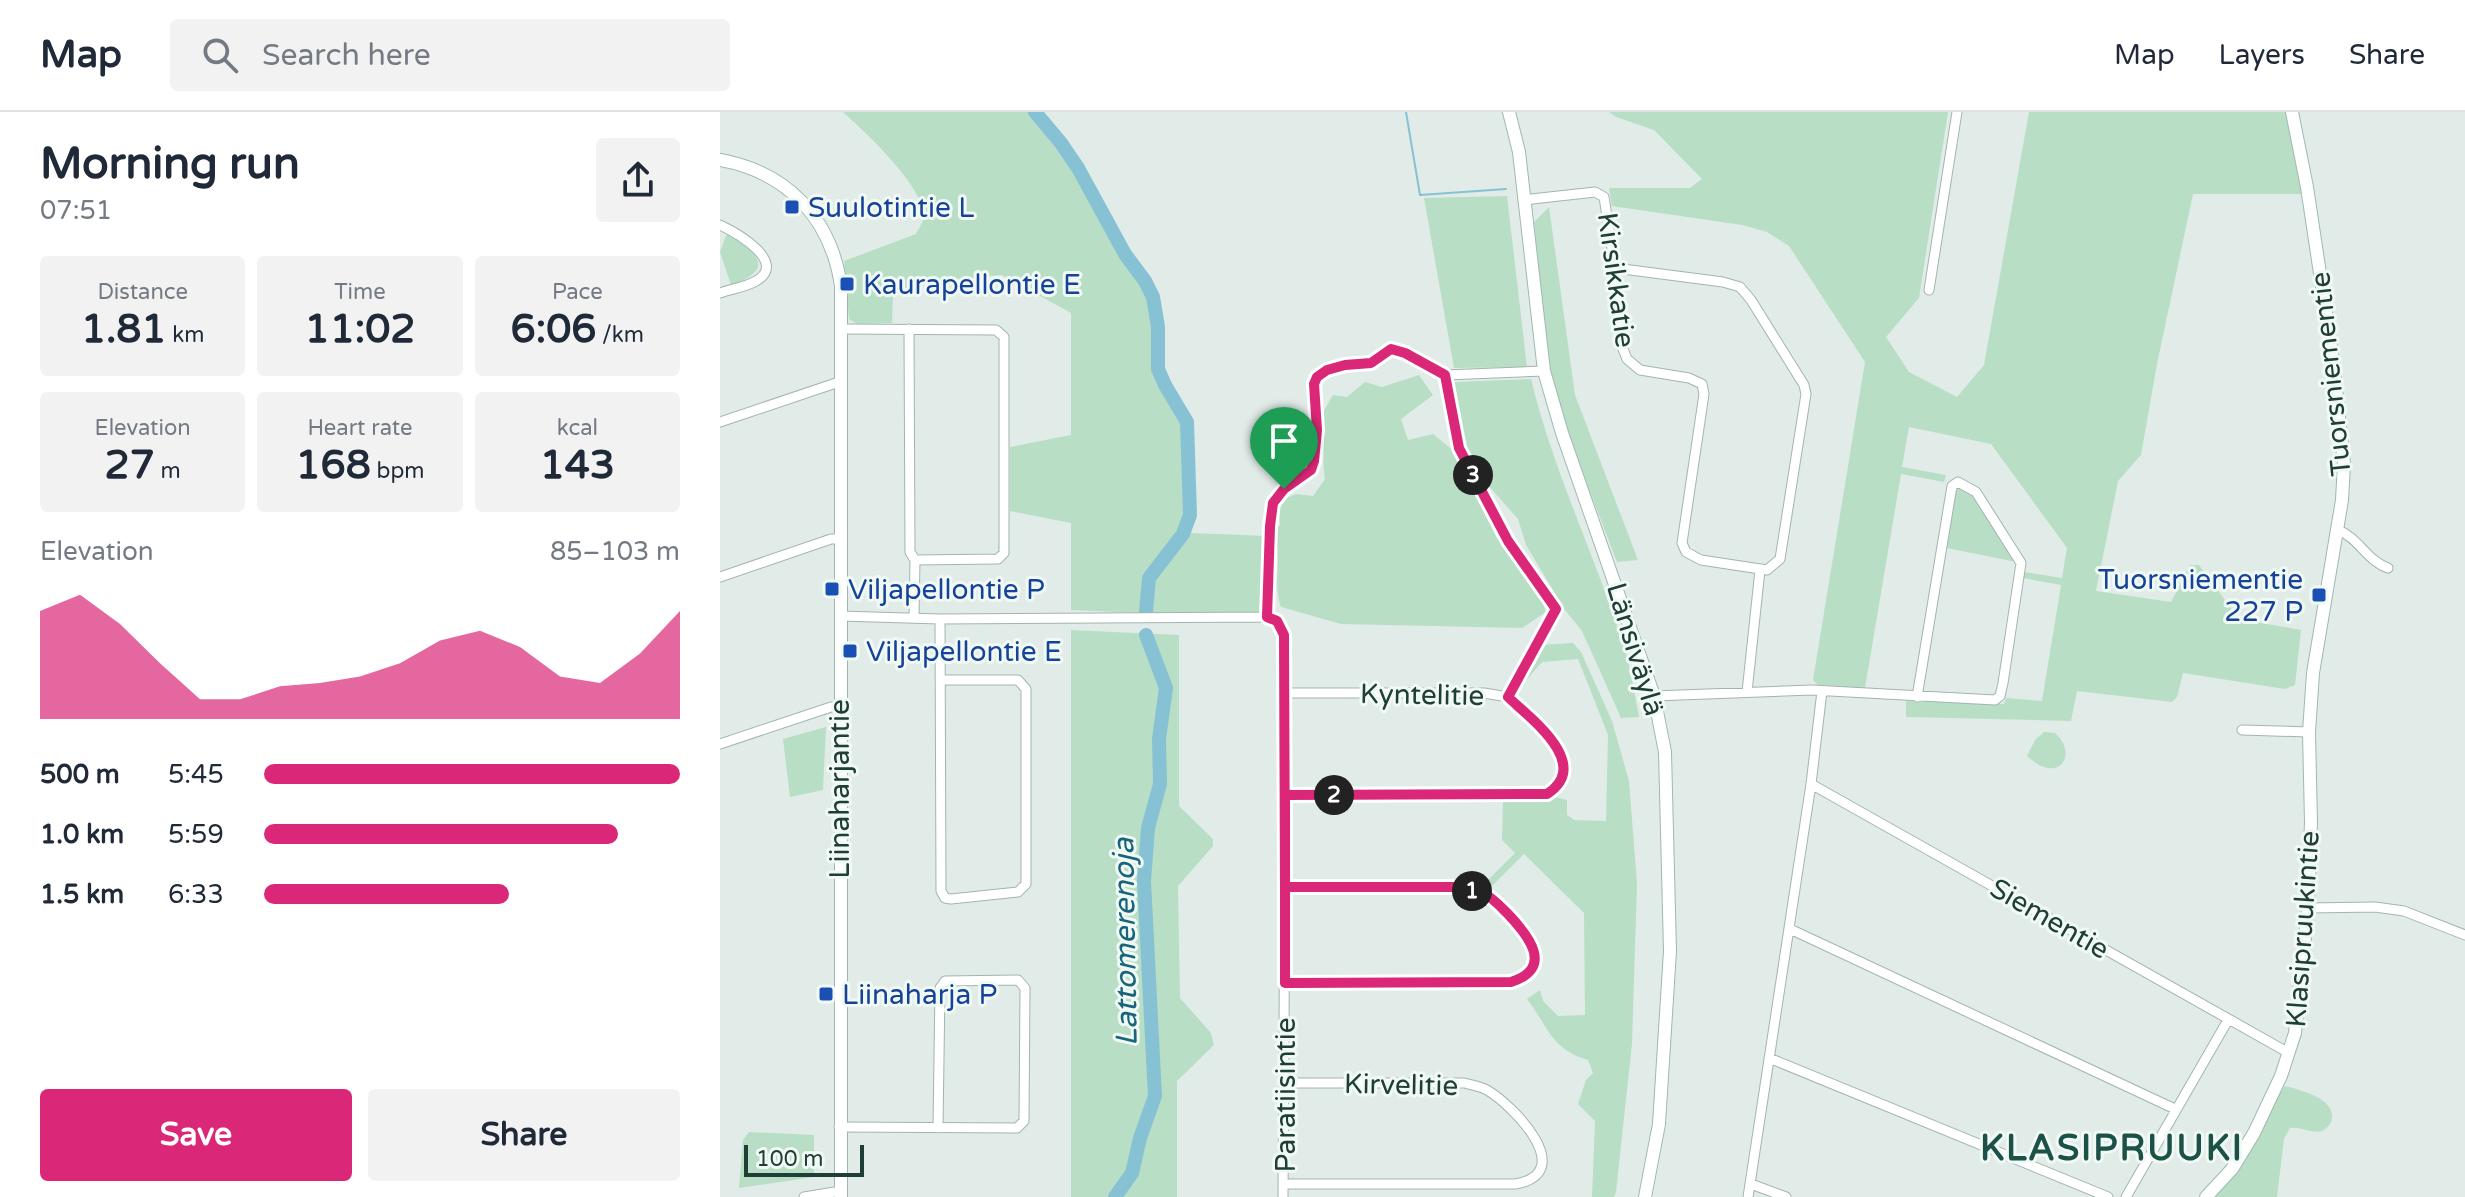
<!DOCTYPE html>
<html lang="en">
<head>
<meta charset="utf-8">
<style>
  :root { --surface:#fff; --page:#f2f2f3; --text:#1f2937; --muted:#747a83; --line:#e0e1e3; --accent:#db2777 }
  body { margin:0; font-family:"Varela Round",sans-serif; background:var(--page); color:var(--text); height:100vh; display:flex; flex-direction:column; font-size:30px; white-space:nowrap }
  * { box-sizing:border-box; margin:0 }
  p { font-size:26px; color:var(--muted) }
  .icon { flex:none; width:44px; height:44px; fill:none; stroke:currentColor; stroke-width:2; stroke-linecap:round; stroke-linejoin:round }
  .map { position:relative; flex:1; overflow:hidden }
  .side { display:flex; flex-direction:column; background:var(--surface); width:720px }
  .side>* { flex:none }
  .scale { position:absolute; left:24px; bottom:20px; width:120px; box-sizing:border-box; padding-left:8px; border:4px solid #203e38; border-top:0; font-size:22px; line-height:28px; white-space:nowrap; color:#203e38; -webkit-text-stroke:6px #f1f9f5; paint-order:stroke }
  .pin { position:absolute; display:grid; place-items:center; width:68px; height:68px; color:#fff; margin:-82px -34px; border-radius:50% 50% 50% 0; rotate:-45deg; box-shadow:0 0 8px #0007 }
  .pin .icon { rotate:45deg }
  .km { position:absolute; width:40px; height:40px; margin:-20px; border-radius:50%; background:#222; color:#fff; font-size:22px; line-height:40px; text-align:center }
  .round { display:grid; place-items:center; flex:none; width:84px; height:84px; border-radius:8px; background:var(--page) }
  .head { display:flex; align-items:center; justify-content:space-between; height:136px; padding:0 40px }
  h1 { font-size:44px; font-weight:700; line-height:60px }
  .metrics { display:grid; grid-template-columns:repeat(3,1fr); gap:12px; height:136px; padding:8px 40px }
  .metrics div { display:grid; align-content:center; border-radius:8px; background:var(--page); text-align:center }
  .metrics b { font-size:40px; font-weight:700 }
  .metrics small { font-size:22px; font-weight:400 }
  .metrics p { font-size:22px }
  .chart { height:224px; padding:16px 40px }
  .chart p { display:flex; justify-content:space-between }
  .chart svg { width:100%; height:144px; margin-top:8px; fill:var(--accent); opacity:.7 }
  .button { display:flex; gap:16px; margin-top:auto; padding:16px 40px }
  .button a { flex:1; height:92px; border-radius:8px; background:var(--accent); color:#fff; font-size:32px; font-weight:700; line-height:92px; text-align:center }
  .button a+a { background:var(--page); color:var(--text) }
  ul { padding:0 40px; list-style:none; font-size:26px }
  li { display:grid; grid-template-columns:128px 96px 1fr; align-items:center; height:60px }
  li i { height:20px; border-radius:10px; background:var(--accent) }
  header { display:flex; align-items:center; gap:48px; box-sizing:border-box; height:112px; padding:0 40px; background:var(--surface); border-bottom:2px solid var(--line) }
  header strong { font-size:38px }
  nav { display:flex; gap:44px; margin-inline-start:auto; font-size:28px }
  .search { width:560px; height:72px; background:var(--page); display:flex; align-items:center; gap:20px; box-sizing:border-box; padding:0 28px; border-radius:8px; color:var(--muted); font-size:30px }
  main { display:flex; flex:1; min-height:0 }
  .map>svg:first-child { display:block }
  .green { fill:#b8dec5 }
  .lines { fill:none; stroke-linecap:round; stroke-linejoin:round }
  .stream { stroke:#86c2d4; stroke-width:2 }
  .river { stroke:#86c2d4; stroke-width:14 }
  .street-casing { stroke:#a3b4b0; stroke-width:11 }
  .secondary-casing { stroke:#9eb8b1; stroke-width:14 }
  .street { stroke:#fff; stroke-width:9 }
  .secondary { stroke:#fff; stroke-width:12 }
  .route-casing { stroke:#fff; stroke-width:16 }
  .route { stroke:#db2777; stroke-width:10 }
  .transit-dot { fill:#1a4fb4; stroke:#f1f9f5; stroke-width:3 }
  .labels { text-anchor:middle; stroke-width:6; stroke-linejoin:round; paint-order:stroke }
  .transit-label { font-size:28px; fill:#164399; stroke:#f1f9f5; text-anchor:start }
  .street-label { font-size:28px; fill:#203e38; stroke:#f1f9f5 }
  .water-label { font-size:30px; font-style:italic; fill:#18647c; stroke:#f1f9f5 }
  .district-label { font-size:36px; font-weight:bold; letter-spacing:2px; fill:#1b5147; stroke:#f1f9f5 }
</style>
</head>
<body>
<header>
<strong>Map</strong>
<div class="search"><svg class="icon" aria-label="search" viewBox="0 0 24 24"><circle cx="10" cy="10" r="6"/><path d="M15 15l6 6"/></svg>Search here</div>
<nav><a>Map</a><a>Layers</a><a>Share</a></nav>
</header>
<main>
<section class="side">
<div class="head"><div><h1>Morning run</h1><p>07:51</p></div><a class="round"><svg class="icon" aria-label="share" viewBox="0 0 24 24"><path d="M12 15V3M7 8l5-5 5 5M5 13v7h14v-7"/></svg></a></div>
<div class="metrics">
<div><p>Distance</p><b>1.81<small> km</small></b></div>
<div><p>Time</p><b>11:02</b></div>
<div><p>Pace</p><b>6:06<small> /km</small></b></div>
</div>
<div class="metrics">
<div><p>Elevation</p><b>27<small> m</small></b></div>
<div><p>Heart rate</p><b>168<small> bpm</small></b></div>
<div><p>kcal</p><b>143</b></div>
</div>
<div class="chart"><p><span>Elevation</span>85–103 m</p>
<svg viewBox="0 0 160 44" preserveAspectRatio="none"><path d="M0 44V11L10 6L20 15L30 27L40 38L50 38L60 34L70 33L80 31L90 27L100 20L110 17L120 22L130 31L140 33L150 24L160 11V44z"/></svg>
</div>
<ul>
<li><b>500 m</b>5:45<i style="width:100%"></i></li>
<li><b>1.0 km</b>5:59<i style="width:85%"></i></li>
<li><b>1.5 km</b>6:33<i style="width:59%"></i></li>
</ul>
<div class="button"><a>Save</a><a>Share</a></div>
</section>
<div class="map">
<svg width="1745" height="1085" viewBox="0 0 1745 1085">
  <rect width="100%" height="100%" fill="#e1ece8"/>
  <path class="green" d="M123,0H310L341,38L405,152L422,172L431,193L434,253L440,271L459,300L465,322L466,408L462,417L426,465L422,501L351,498V411L290,399V335L351,323V201L282,163L209,170L173,183L172,211L137,212L129,207L124,149L196,122C198,118 203,110 204,105C205,75 144,19 123,0Z
    M889,0H1228L1199,186L1166,225L1189,260L1237,285L1264,253L1309,0H1567L1582,82H1473L1437,252L1421,343L1398,369L1376,479L1451,490L1470,453H1479L1519,507L1581,518L1575,573L1565,577L1463,561L1457,585L1452,590L1357,579L1351,609L1186,605V589L1284,592L1286,586L1322,589L1341,473L1303,466L1304,460L1342,466L1347,436L1271,332L1189,315L1182,355L1226,363L1224,370L1181,362L1145,576L1098,573L1093,568L1145,250L1069,134L1047,120L1022,113L892,94L889,76H970L982,67L934,18L896,5Z
    M787,84L807,255L734,256L704,86Z
    M829,95L855,283L918,448L897,450L841,304L830,265L814,110Z
    M7,121C36,141 58,156 11,173L0,140Z
    M699,263L713,283L681,307L688,328L713,322L735,340L776,424L818,478L826,500L802,516L621,512L561,495C552,472 563,446 554,421L560,413L559,399L564,387L576,382L593,384L605,367C601,344 607,324 602,302L613,283L627,285L645,270L662,275Z
    M811,267C834,363 879,451 907,545C912,564 915,585 919,605L901,606L862,519L845,498L806,433L798,407L768,373L742,328L735,270Z
    M1232,374L1250,375L1301,451L1222,435Z
    M471,421L547,424L545,495L539,501H431L433,467Z
    M351,518L459,523V694L493,727V734L458,774L460,886L491,921L494,933L457,969V1085H351Z
    M853,531L861,540L892,609L909,669L917,772L912,932L896,1080L894,1085H872L875,1009L858,992L866,968L873,961L868,948C831,937 829,916 807,887L820,878L823,889L838,904L865,903L864,801L804,742L770,776L765,771L795,741L782,728L783,688L831,684L847,688V703L854,708L886,709L888,623L858,547L822,550L795,581L819,533Z
    M106,615L103,678L70,685L63,627Z
    M1324,620L1335,621C1355,639 1344,662 1324,655C1317,653 1312,648 1307,644L1315,628Z
    M1565,974C1580,978 1619,987 1611,1010C1610,1013 1605,1018 1602,1019C1594,1022 1580,1014 1570,1016L1564,1027L1557,1085H1493Z
    M29,1020L94,1023V1065L19,1076L23,1028Z"/>
  <g class="lines">
    <path class="stream" d="M686,0L700,83L786,77"/>
    <path class="river" d="M315,0L341,31L358,56L405,142L425,169L433,185L438,215V257L445,273L467,310L470,403L463,422L429,466L426,500
      M395,1085L412,1061L420,1026L435,984L424,769L428,716L440,672L439,627L446,576L426,523"/>
    <defs>
      <path id="street" d="M803,88L875,80L884,85L895,156L901,232L907,247L920,258L969,266L982,272L984,282L962,431L966,440L981,448L1047,458L1060,447L1086,282L1084,273L1031,188L1020,175L1003,170L895,156
        M0,113C15,120 69,150 36,169C26,175 11,177 0,181
        M1209,178L1237,0
        M122,217L276,218L284,225V441L278,447L195,448L194,506
        M189,217L190,440L195,448
        M725,263L824,259
        M0,310L122,269
        M1618,418C1639,426 1647,449 1668,456
        M0,465L111,427H119
        M120,504L220,507L547,505L557,509L562,516L566,581L563,1085
        M547,505L550,414L553,391L564,377L591,358L594,349L597,318L594,272C603,249 630,255 649,252C658,250 662,240 671,237L685,241L725,263L739,336L788,429L836,497L788,585
        M220,507L221,779L225,786L231,787L298,780L306,772V577L298,568H220
        M1027,580L1040,458
        M934,584L1092,578L1275,588L1280,584L1283,571L1301,451L1256,380L1238,370L1232,374L1197,585
        M1522,618L1589,620
        M0,632L111,595H120
        M1091,672L1569,941
        M565,683L827,682L835,677L841,667L842,643L834,629L788,585L764,581H566
        M565,775H738C746,777 756,778 763,781C774,786 784,798 792,807C813,828 831,858 791,870L565,871
        M1588,796L1655,795L1684,799L1745,823
        M1070,817L1455,997
        M1049,946L1388,1085
        M119,1015L297,1016L304,1009L305,876L298,868L225,869L220,876L218,1016
        M564,1072H796C858,1060 794,994 767,978C760,974 752,973 744,971H566
        M1031,1072L1066,1085
        M84,1085L121,1079
        M1028,1085L1091,672L1102,579
        M1406,1085L1508,908"/>
      <path id="secondary" d="M789,0L799,40L824,259L842,321L934,584L945,640L950,839L939,1012L925,1085
        M0,48C67,60 111,106 121,174V1085
        M1486,1085L1512,1057L1534,1021L1561,964L1575,921L1588,796L1591,710L1589,620L1593,561L1622,388L1624,352L1613,248L1587,75L1572,0"/>
    </defs>
    <use href="#street" class="street-casing"/>
    <use href="#secondary" class="secondary-casing"/>
    <use href="#street" class="street"/>
    <use href="#secondary" class="secondary"/>
  </g>
  <g class="lines">
    <defs>
      <path id="route" d="M564,377L553,391L550,414L547,505L557,509L564,523L565,775H738C746,777 756,778 763,781C772,785 781,795 788,802C808,823 835,856 791,870L565,871V683L827,682C873,652 810,606 788,585L836,497L788,429L739,336L725,263L685,241L671,237L651,251L625,253L607,258L597,265L594,272L597,318L594,349L591,358L564,377"/>
    </defs>
    <use href="#route" class="route-casing"/>
    <use href="#route" class="route"/>
  </g>
  <g class="transit-dot">
    <rect x="64" y="87" width="16" height="16" rx="4"/>
    <rect x="119" y="164" width="16" height="16" rx="4"/>
    <rect x="104" y="469" width="16" height="16" rx="4"/>
    <rect x="1591" y="475" width="16" height="16" rx="4"/>
    <rect x="122" y="531" width="16" height="16" rx="4"/>
    <rect x="98" y="874" width="16" height="16" rx="4"/>
  </g>
  <g class="labels">
    <g class="transit-label">
      <text x="88" y="105">Suulotintie L</text>
      <text x="143" y="182">Kaurapellontie E</text>
      <text x="1583" y="477" text-anchor="end">Tuorsniementie<tspan x="1583" dy="32">227 P</tspan></text>
      <text x="128" y="487">Viljapellontie P</text>
      <text x="146" y="549">Viljapellontie E</text>
      <text x="122" y="892">Liinaharja P</text>
    </g>
    <g class="street-label">
      <text transform="translate(897 168) rotate(82)" y="10">Kirsikkatie</text>
      <text transform="translate(1610 262) rotate(-96)" y="10">Tuorsniementie</text>
      <text transform="translate(916 537) rotate(73)" y="10">Länsiväylä</text>
      <text transform="translate(702 582) rotate(1)" y="10">Kyntelitie</text>
      <text transform="translate(119 677) rotate(-90)" y="10">Liinaharjantie</text>
      <text transform="translate(1330 806) rotate(30)" y="10">Siementie</text>
      <text transform="translate(1582 817) rotate(-86)" y="10">Klasipruukintie</text>
      <text transform="translate(681 972) rotate(1)" y="10">Kirvelitie</text>
      <text transform="translate(565 983) rotate(-90)" y="10">Paratiisintie</text>
    </g>
    <g class="water-label">
      <text transform="translate(405 830) rotate(-91)" y="10">Lattomerenoja</text>
    </g>
    <g class="district-label">
      <text x="1392" y="1048">KLASIPRUUKI</text>
    </g>
  </g>
</svg>
<div class="scale">100 m</div>
<div class="pin" style="left:564px;top:377px;background:#1e9e55"><svg class="icon" aria-label="arrive" viewBox="0 0 24 24"><path d="M6 21V4h12l-3 4 3 4H6"/></svg></div>
<b class="km" style="left:752px;top:779px">1</b>
<b class="km" style="left:614px;top:683px">2</b>
<b class="km" style="left:753px;top:363px">3</b>
</div>
</main>
</body>
</html>
